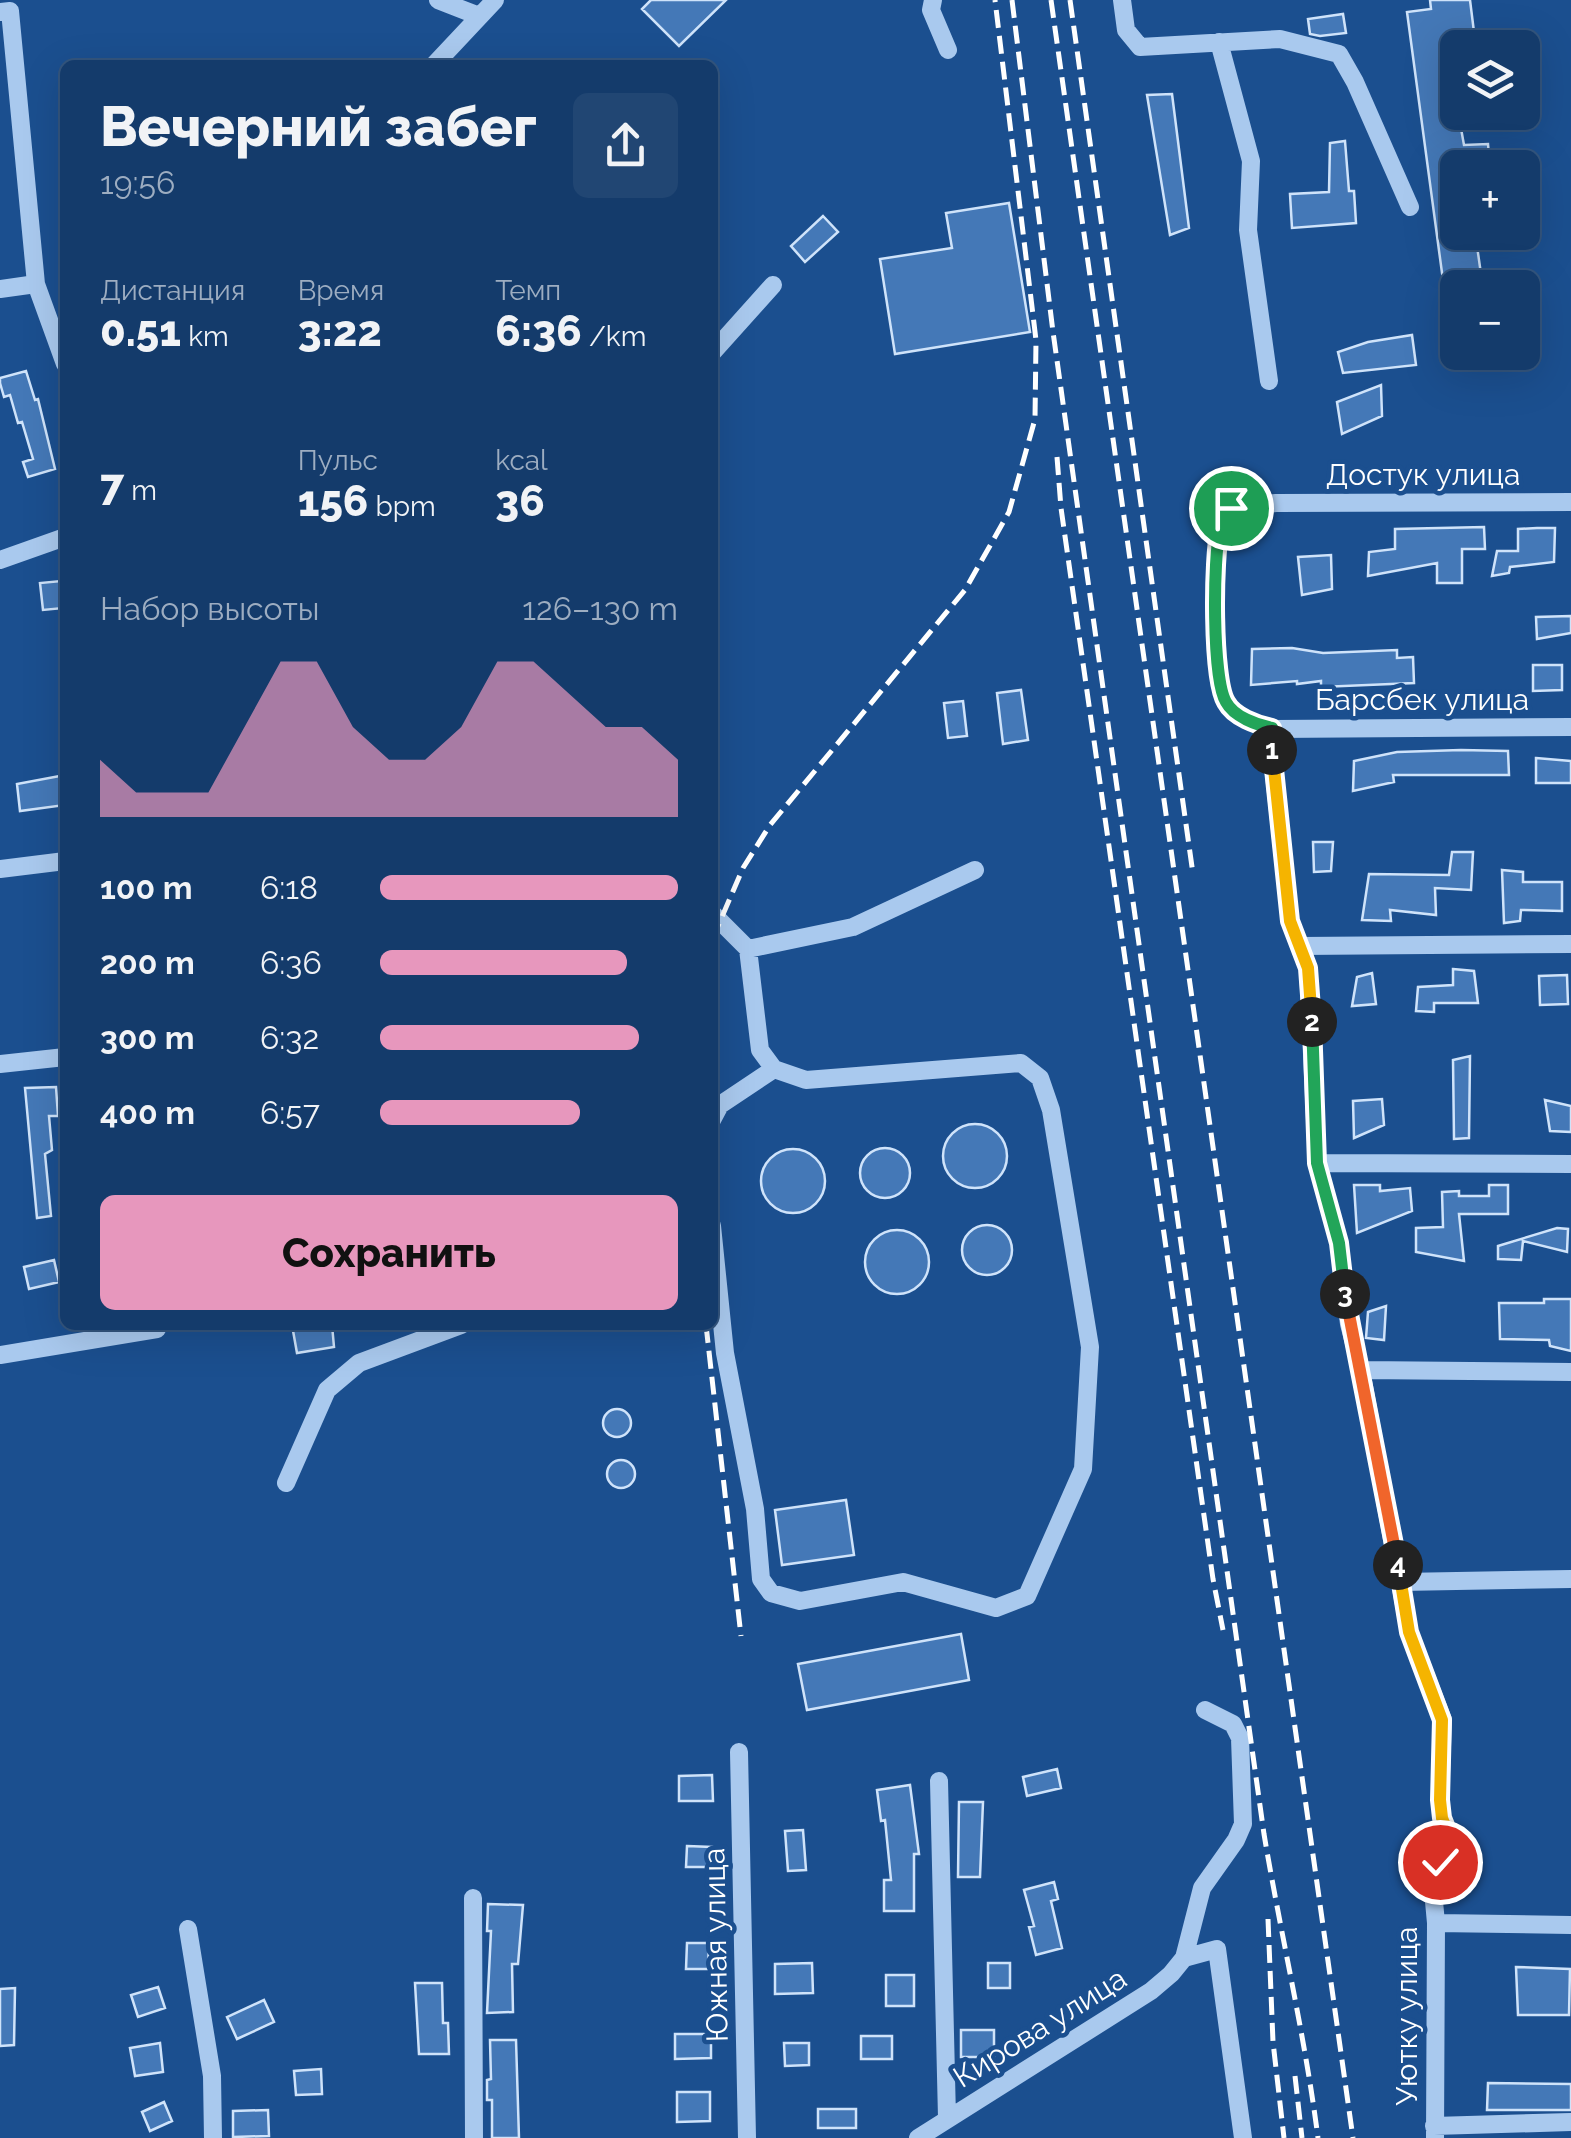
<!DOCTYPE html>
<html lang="ru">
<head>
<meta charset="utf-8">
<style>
  :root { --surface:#143b6b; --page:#214673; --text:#f1f3f6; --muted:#9dadc1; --line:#33557e; --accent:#e797bd }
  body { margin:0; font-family:Raleway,sans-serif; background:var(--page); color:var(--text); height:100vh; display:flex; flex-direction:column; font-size:38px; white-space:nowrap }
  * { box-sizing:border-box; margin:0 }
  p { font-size:32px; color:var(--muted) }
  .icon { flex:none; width:55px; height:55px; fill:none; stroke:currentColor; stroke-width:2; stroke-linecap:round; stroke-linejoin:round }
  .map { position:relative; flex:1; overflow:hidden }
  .side { position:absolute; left:60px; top:60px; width:658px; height:1270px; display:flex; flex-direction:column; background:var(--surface); border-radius:15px; box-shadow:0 10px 40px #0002,0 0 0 2px var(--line) }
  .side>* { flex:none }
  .tools { position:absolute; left:1440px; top:30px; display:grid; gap:20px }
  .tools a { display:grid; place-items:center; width:100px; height:100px; border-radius:15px; background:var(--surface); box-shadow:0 10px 40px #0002,0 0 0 2px var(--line); font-size:50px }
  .pin { position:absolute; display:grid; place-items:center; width:85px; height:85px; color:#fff; margin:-42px; border:5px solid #fff; border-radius:50%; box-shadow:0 2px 10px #0007 }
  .km { position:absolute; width:50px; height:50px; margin:-25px; border-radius:50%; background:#222; color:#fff; font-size:28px; line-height:50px; text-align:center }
  .round { display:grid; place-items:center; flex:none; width:105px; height:105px; border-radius:15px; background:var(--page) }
  .head { display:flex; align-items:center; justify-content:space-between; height:170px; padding:0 40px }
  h1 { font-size:55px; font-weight:800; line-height:75px }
  .metrics { display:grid; grid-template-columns:repeat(3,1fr); gap:15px; height:170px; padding:10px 40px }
  .metrics div { display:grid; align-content:center }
  .metrics b { font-size:42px; font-weight:800 }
  .metrics small { font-size:28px; font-weight:400 }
  .metrics p { font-size:28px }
  .chart { height:280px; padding:20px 40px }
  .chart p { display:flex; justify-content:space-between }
  .chart svg { width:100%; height:180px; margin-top:10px; fill:var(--accent); opacity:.7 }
  .button { display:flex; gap:20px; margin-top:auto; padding:20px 40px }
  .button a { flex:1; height:115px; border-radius:15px; background:var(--accent); color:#111; font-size:40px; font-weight:800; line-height:115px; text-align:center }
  ul { padding:0 40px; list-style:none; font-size:32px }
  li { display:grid; grid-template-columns:160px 120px 1fr; align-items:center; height:75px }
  li i { height:25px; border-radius:12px; background:var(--accent) }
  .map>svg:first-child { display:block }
  .building { fill:#4478b7; stroke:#cfe3fa; stroke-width:2.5 }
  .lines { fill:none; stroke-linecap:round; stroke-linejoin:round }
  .minor { stroke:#a9c9ee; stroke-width:18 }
  .rail { stroke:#fff; stroke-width:5; stroke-dasharray:18 8; stroke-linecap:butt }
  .split-1-casing { stroke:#fff; stroke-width:20 }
  .split-2-casing { stroke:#fff; stroke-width:20 }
  .split-3-casing { stroke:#fff; stroke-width:20 }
  .split-4-casing { stroke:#fff; stroke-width:20 }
  .split-5-casing { stroke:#fff; stroke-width:20 }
  .split-1 { stroke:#22a559; stroke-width:12 }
  .split-2 { stroke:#f5b400; stroke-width:12 }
  .split-3 { stroke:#22a559; stroke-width:12 }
  .split-4 { stroke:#f0652b; stroke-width:12 }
  .split-5 { stroke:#f5b400; stroke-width:12 }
  .labels { text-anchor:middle; stroke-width:9; stroke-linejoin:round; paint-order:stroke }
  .street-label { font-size:30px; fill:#fff; stroke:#1b4f8f }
</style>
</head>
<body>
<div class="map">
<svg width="1571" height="2138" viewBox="0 0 1571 2138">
  <rect width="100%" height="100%" fill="#1b4f8f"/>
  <path class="building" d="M651,0H726L679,46L642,9Z
    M1430,0H1470L1476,48H1458V112L1464,145L1488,144L1490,168H1458V232H1475L1483,288H1458V324L1449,325L1407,12L1431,9Z
    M1343,14L1346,33L1320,36L1310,34L1308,19Z
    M1172,94L1189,228L1170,235L1147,95Z
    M1345,141L1349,191H1354L1356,223L1292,228L1290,194L1329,192L1330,143Z
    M1009,203L1030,332L895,354L880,259L952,248L946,213Z
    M823,216L838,232L805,262L791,246Z
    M1412,335L1416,365L1343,373L1338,352L1368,342Z
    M26,371L35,400L38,399L55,469L28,477L23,462L33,459L22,422L18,423L10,395L4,397L0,383V378Z
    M1381,385L1382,416L1342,434L1337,402Z
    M1484,527L1485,549H1462V583H1437V563L1368,576L1369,552L1395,549V529Z
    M1537,528H1555L1554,562L1510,567L1509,573L1492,576L1497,551H1518V529Z
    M1331,555L1332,589L1302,595L1298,557Z
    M61,581L64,608L43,610L40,583Z
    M1571,616V633L1537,639L1536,617Z
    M1292,648L1323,653L1397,650V658L1413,657L1414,683L1321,687V681L1297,684V681L1251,685L1252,649Z
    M1533,665H1562V690L1533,691Z
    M1021,690L1028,740L1003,744L997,693Z
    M963,701L967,736L948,738L944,703Z
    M1461,750L1508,751L1509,775H1393L1394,782L1353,791L1354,761L1397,752Z
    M1536,758L1571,761V783H1536Z
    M65,775V805L20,811L17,784Z
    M1313,842H1333L1331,871L1314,872Z
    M1452,852H1473L1471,890L1435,888L1436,915L1390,910L1391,921L1362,920L1369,874L1449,875Z
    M1502,870L1523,872V882H1562V911L1521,910L1520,921L1504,923Z
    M1453,969L1474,971L1478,1003H1434V1012L1416,1011L1418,987L1453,985Z
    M1372,973L1376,1004L1352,1006L1357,977Z
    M1567,975L1568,1004L1540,1005L1539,976Z
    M1470,1056L1469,1138L1454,1139L1453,1060Z
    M56,1087L58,1116H49L52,1150L45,1154L51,1216L37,1218L25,1088Z
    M1382,1099L1384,1125L1354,1138L1353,1101Z
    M1545,1100L1571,1106V1132L1550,1131Z
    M943 1156a32 32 0 1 1 64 0a32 32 0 1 1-64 0Z
    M860 1173a25 25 0 1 1 50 0a25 25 0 1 1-50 0Z
    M761 1181a32 32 0 1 1 64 0a32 32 0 1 1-64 0Z
    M1354,1185H1380V1191L1410,1188L1412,1211L1357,1233Z
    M1489,1185H1508V1214H1459L1464,1261L1416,1252V1228L1443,1227L1442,1192L1459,1191V1196H1489Z
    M962 1250a25 25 0 1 1 50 0a25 25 0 1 1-50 0Z
    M1557,1228L1568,1229L1567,1252L1523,1241L1521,1260L1498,1259V1246Z
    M865 1262a32 32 0 1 1 64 0a32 32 0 1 1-64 0Z
    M54,1260L59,1282L29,1289L24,1267Z
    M1544,1299H1571V1351L1550,1346L1549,1340L1500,1339L1499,1303H1544Z
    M1386,1306L1384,1340L1366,1338L1368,1312Z
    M292,1325H332L334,1347L297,1353Z
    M603 1423a14 14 0 1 1 28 0a14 14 0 1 1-28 0Z
    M607 1474a14 14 0 1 1 28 0a14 14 0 1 1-28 0Z
    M846,1500L854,1555L782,1565L775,1510Z
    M961,1634L969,1680L807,1710L798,1664Z
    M1057,1769L1061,1788L1027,1796L1023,1777Z
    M712,1775L713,1801H679V1776Z
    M910,1785L919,1854H914V1911H884V1880H891L885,1820L881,1821L877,1790Z
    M959,1802H983L980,1877H958Z
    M803,1830L806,1870L788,1871L785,1831Z
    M687,1846L712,1847L711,1867H686Z
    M1054,1882L1058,1899L1051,1901L1062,1948L1036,1955L1029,1927L1034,1926L1024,1890Z
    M488,1904L523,1905L518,1964H512L513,2012L487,2013L491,1931H487Z
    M687,1943H709L708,1969H686Z
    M812,1963L813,1993L775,1994V1964Z
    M988,1963H1010V1988H988Z
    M1516,1967L1570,1969L1569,2015H1518Z
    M886,1975H914V2006H886Z
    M415,1983H442L443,2023H448L449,2054H419Z
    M158,1987L165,2008L138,2017L131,1995Z
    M15,1988L14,2045L0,2046V1989Z
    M264,2000L274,2022L237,2039L227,2017Z
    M961,2030H994V2057H961Z
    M675,2034H711V2058L675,2059Z
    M861,2036H892V2059H861Z
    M490,2040H516L519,2138H492V2100H487V2080L491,2079Z
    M160,2043L163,2072L135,2076L130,2048Z
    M784,2043H809V2065L785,2066Z
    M321,2069L322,2094L296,2095L294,2071Z
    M1488,2083L1571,2084V2110H1487Z
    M677,2092H710V2121L677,2122Z
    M164,2102L172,2121L150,2131L142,2112Z
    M818,2109H856V2128H818Z
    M268,2110L269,2136L233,2137V2111Z"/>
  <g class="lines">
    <path class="minor" d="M438,0L479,16
      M933,0L931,10L948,50
      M1122,0L1126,30L1140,47L1280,39L1339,54L1355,82L1410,207
      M0,12L10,11L36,284L65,364
      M1219,42L1251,161L1248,230L1269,381
      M434,65L495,0
      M0,289L36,284
      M712,353L773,285
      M1571,502L1276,503L1231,508C1228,515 1222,522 1220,529C1213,557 1212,679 1226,702C1234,717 1257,725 1273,729L1571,727
      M0,560L65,537
      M1273,729L1272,757L1290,921L1308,967L1317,1163L1339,1243L1349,1324L1361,1370L1409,1632L1443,1720L1440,1800L1442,1817L1455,1853L1440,1863L1432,1880L1436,1923L1435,2138
      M0,869L65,861
      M712,913L748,949L853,927L975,870
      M1300,946L1571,944
      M0,1064L65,1057
      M712,1120L720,1105L774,1069
      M1317,1163L1571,1164
      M712,1226L725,1353L755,1509L761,1579L771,1593L800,1601L903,1582L996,1608L1027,1596L1083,1469L1090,1347L1051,1110L1040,1078L1021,1063L806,1080L774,1069L760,1050L748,949
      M0,1355L157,1329V1325
      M1361,1370L1571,1372
      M286,1483L327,1390L359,1363L461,1325
      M1401,1582L1571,1579
      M739,1752L747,2138
      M939,1781L947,2118
      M473,1898L474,2138
      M1436,1923L1571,1925
      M188,1929L212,2076L213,2138
      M1184,1958L1217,1949L1243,2138
      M1434,2126L1571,2122
      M918,2138L1151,1991L1171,1974L1184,1958L1202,1888L1236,1840L1243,1824L1240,1738L1233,1724L1205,1710"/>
    <path class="rail" d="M1012,0L1053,332L1264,1834C1281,1936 1305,2036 1318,2138
      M1051,0L1353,2138
      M1070,0L1193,874
      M1057,457L1061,508L1213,1579L1223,1630
      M712,940L743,868L770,825L965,590L1009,512L1035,419L1036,340L995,0
      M706,1325L741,1636
      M1268,1919L1273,2042L1284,2138
      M1295,2076L1302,2138"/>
  </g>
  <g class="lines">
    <defs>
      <path id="split-1" d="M1231,508C1228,515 1222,522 1220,529C1213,557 1212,679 1226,702C1234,717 1257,725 1272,728V750"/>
      <path id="split-2" d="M1272,750L1290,921L1308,968L1312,1022"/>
      <path id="split-3" d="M1312,1022L1317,1163L1339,1243L1345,1294"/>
      <path id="split-4" d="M1345,1294L1398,1565"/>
      <path id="split-5" d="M1398,1565L1409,1632L1442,1720L1440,1800L1442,1818L1456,1853L1440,1862"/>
    </defs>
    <use href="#split-1" class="split-1-casing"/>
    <use href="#split-2" class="split-2-casing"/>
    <use href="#split-3" class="split-3-casing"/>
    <use href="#split-4" class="split-4-casing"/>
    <use href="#split-5" class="split-5-casing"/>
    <use href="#split-1" class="split-1"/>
    <use href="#split-2" class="split-2"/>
    <use href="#split-3" class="split-3"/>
    <use href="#split-4" class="split-4"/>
    <use href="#split-5" class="split-5"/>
  </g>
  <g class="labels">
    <g class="street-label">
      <text x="1423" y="485">Достук улица</text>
      <text x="1422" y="710">Барсбек улица</text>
      <text transform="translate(716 1945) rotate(-91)" y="10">Южная улица</text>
      <text transform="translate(1407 2016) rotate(-90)" y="10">Уютку улица</text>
      <text transform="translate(1040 2028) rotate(-32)" y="10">Кирова улица</text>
    </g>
  </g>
</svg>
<div class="tools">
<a><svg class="icon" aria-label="layers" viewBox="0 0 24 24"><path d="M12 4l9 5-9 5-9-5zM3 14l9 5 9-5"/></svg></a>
<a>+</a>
<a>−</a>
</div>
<div class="pin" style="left:1231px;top:508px;background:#1e9e55"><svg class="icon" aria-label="arrive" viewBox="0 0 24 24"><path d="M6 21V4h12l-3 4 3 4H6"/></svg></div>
<div class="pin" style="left:1440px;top:1862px;background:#d93025"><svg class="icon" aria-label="check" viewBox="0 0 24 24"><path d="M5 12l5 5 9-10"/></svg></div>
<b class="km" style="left:1272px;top:750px">1</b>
<b class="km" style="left:1312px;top:1022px">2</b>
<b class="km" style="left:1345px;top:1294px">3</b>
<b class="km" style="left:1398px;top:1565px">4</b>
<section class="side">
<div class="head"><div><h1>Вечерний забег</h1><p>19:56</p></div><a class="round"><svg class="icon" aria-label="share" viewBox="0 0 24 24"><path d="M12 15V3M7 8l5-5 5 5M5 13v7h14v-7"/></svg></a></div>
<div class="metrics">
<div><p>Дистанция</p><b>0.51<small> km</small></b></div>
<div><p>Время</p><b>3:22</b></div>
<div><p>Темп</p><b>6:36<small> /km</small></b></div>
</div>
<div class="metrics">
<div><b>7<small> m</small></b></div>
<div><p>Пульс</p><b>156<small> bpm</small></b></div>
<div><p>kcal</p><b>36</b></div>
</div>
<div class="chart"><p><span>Набор высоты</span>126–130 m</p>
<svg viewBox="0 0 160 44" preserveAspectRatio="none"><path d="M0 44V30L10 38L20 38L30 38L40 22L50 6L60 6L70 22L80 30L90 30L100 22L110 6L120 6L130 14L140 22L150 22L160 30V44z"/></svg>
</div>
<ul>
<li><b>100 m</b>6:18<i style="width:100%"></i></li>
<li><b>200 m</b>6:36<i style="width:83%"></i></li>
<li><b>300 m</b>6:32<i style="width:87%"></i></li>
<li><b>400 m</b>6:57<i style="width:67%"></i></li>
</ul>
<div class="button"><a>Сохранить</a></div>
</section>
</div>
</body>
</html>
